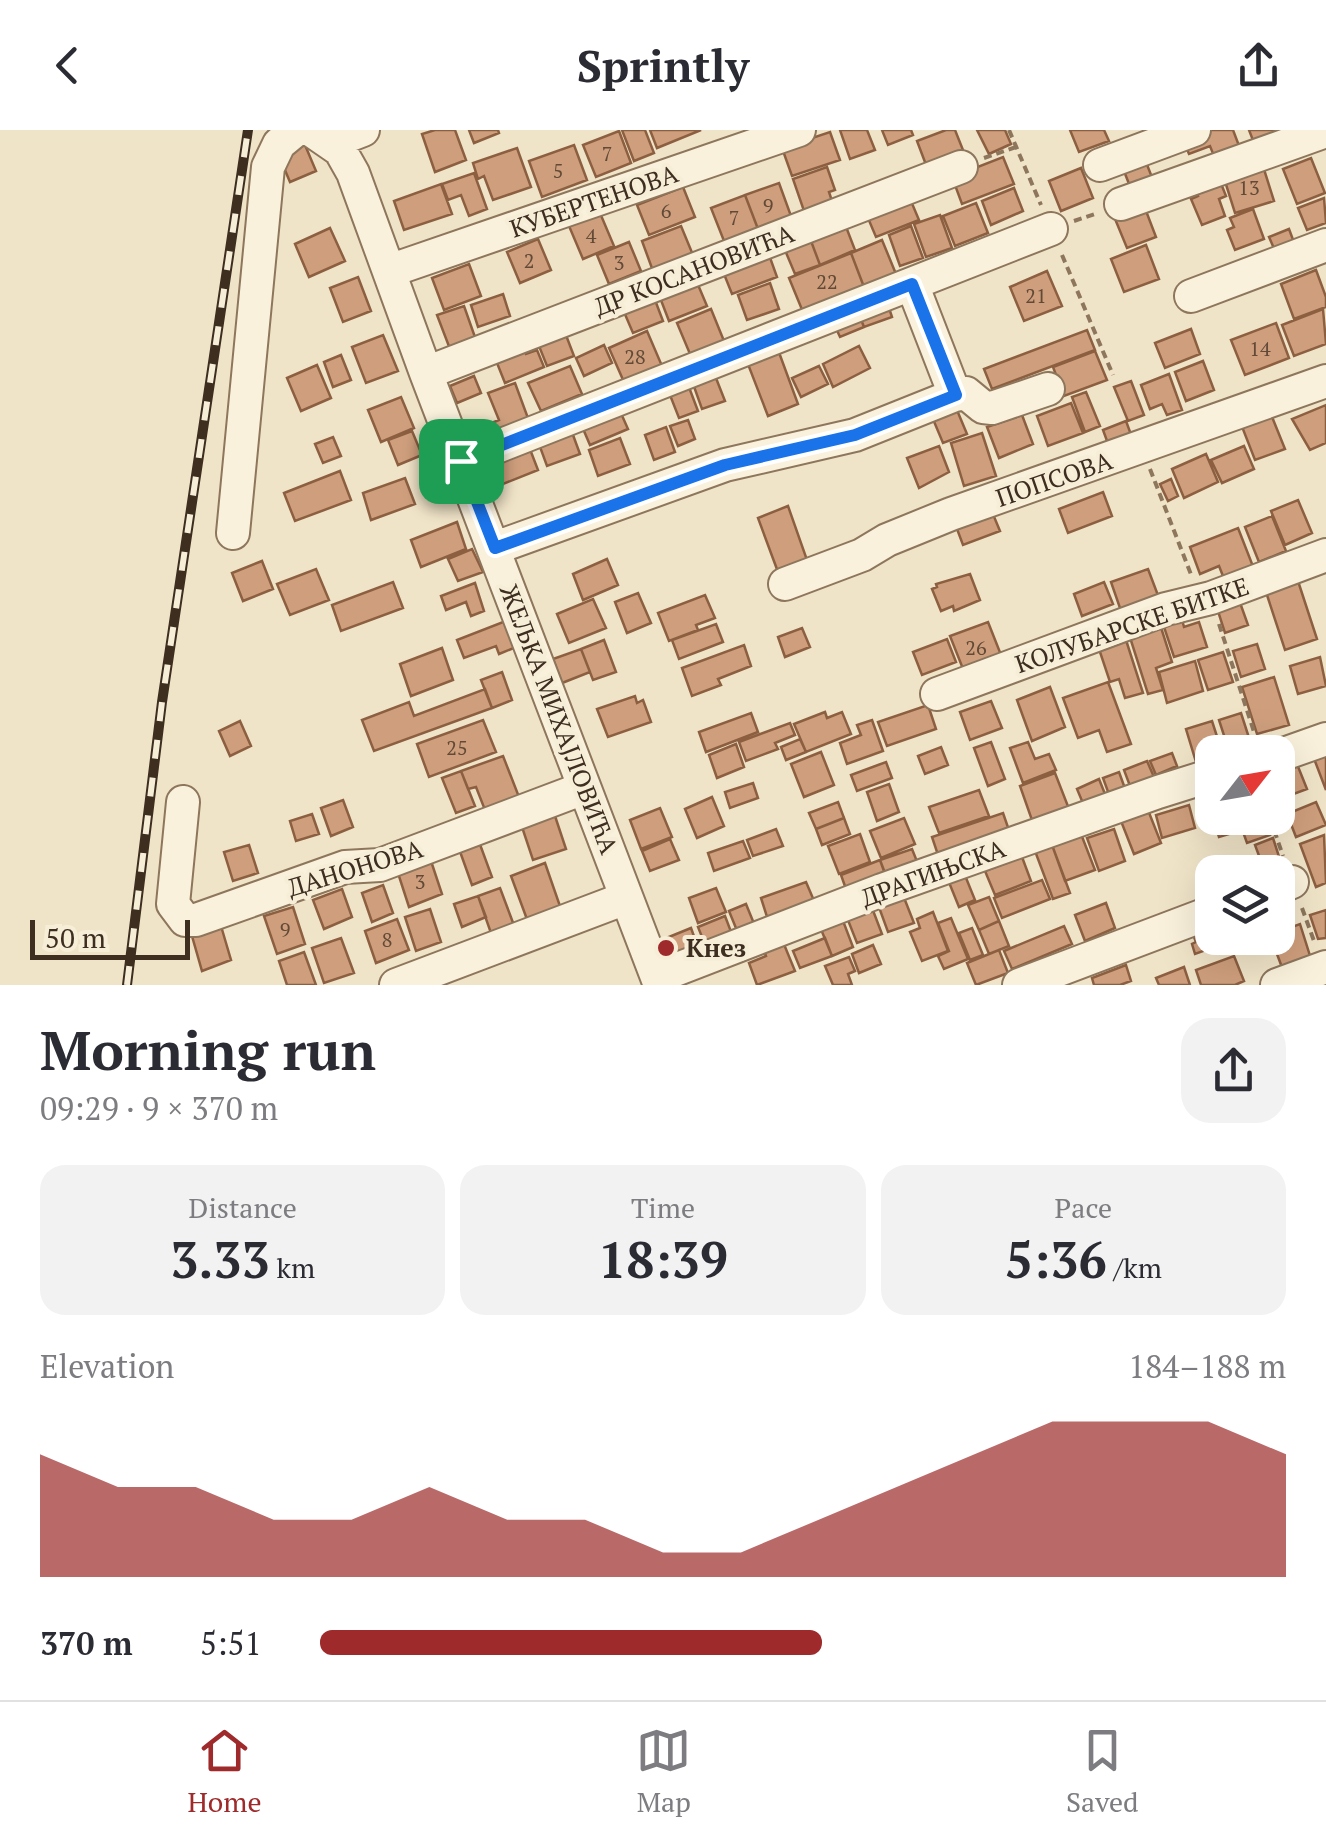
<!DOCTYPE html>
<html lang="en">
<head>
<meta charset="utf-8">
<style>
  :root { --surface:#fff; --page:#f2f2f3; --text:#2b2b33; --muted:#7c7c81; --line:#e1e1e2; --accent:#9e2a2b }
  body { margin:0; font-family:"PT Serif",serif; background:var(--page); color:var(--text); height:100vh; display:flex; flex-direction:column; font-size:38px; white-space:nowrap }
  * { box-sizing:border-box; margin:0 }
  p { font-size:32px; color:var(--muted) }
  .icon { flex:none; width:55px; height:55px; fill:none; stroke:currentColor; stroke-width:2; stroke-linecap:round; stroke-linejoin:round }
  .map { position:relative; height:855px; overflow:hidden }
  .panel { display:flex; flex-direction:column; background:var(--surface); flex:1 }
  .panel>* { flex:none }
  .needle { width:65px; rotate:59deg }
  .tools { position:absolute; left:1195px; top:605px; display:grid; gap:20px }
  .tools a { display:grid; place-items:center; width:100px; height:100px; border-radius:20px; background:var(--surface); box-shadow:0 10px 40px #0002; font-size:50px }
  .scale { position:absolute; left:30px; bottom:25px; width:160px; box-sizing:border-box; padding-left:10px; border:5px solid #3d2e20; border-top:0; font-size:28px; line-height:35px; white-space:nowrap; color:#3d2e20; -webkit-text-stroke:8px #f7eed8; paint-order:stroke }
  .pin { position:absolute; display:grid; place-items:center; width:85px; height:85px; color:#fff; margin:-42px; border-radius:20px; box-shadow:0 5px 15px #0006 }
  .round { display:grid; place-items:center; flex:none; width:105px; height:105px; border-radius:30px; background:var(--page) }
  .headline { display:flex; align-items:center; justify-content:space-between; height:170px; padding:0 40px }
  h1 { font-size:55px; font-weight:700; line-height:75px }
  .metrics { display:grid; grid-template-columns:repeat(3,1fr); gap:15px; height:170px; padding:10px 40px }
  .metrics div { display:grid; align-content:center; border-radius:25px; background:var(--page); text-align:center }
  .metrics b { font-size:50px; font-weight:700 }
  .metrics small { font-size:28px; font-weight:400 }
  .metrics p { font-size:28px }
  .chart { height:280px; padding:20px 40px }
  .chart p { display:flex; justify-content:space-between }
  .chart svg { width:100%; height:180px; margin-top:10px; fill:var(--accent); opacity:.7 }
  ul { padding:0 40px; list-style:none; font-size:32px }
  li { display:grid; grid-template-columns:160px 120px 1fr; align-items:center; height:75px }
  li i { height:25px; border-radius:12px; background:var(--accent) }
  header { display:flex; justify-content:space-between; align-items:center; height:130px; padding:0 40px; background:var(--surface); font-size:45px; font-weight:700 }
  .tab-bar { display:flex; justify-content:space-around; align-items:center; height:140px; border-top:2px solid var(--line); background:var(--surface); font-size:28px; color:var(--muted) }
  .tab-bar a { display:grid; justify-items:center; gap:5px }
  .tab-bar .on { color:var(--accent) }
  .map>svg:first-child { display:block }
  .building { fill:#cf9f7d; stroke:#8d5f41; stroke-width:2.5 }
  .lines { fill:none; stroke-linecap:round; stroke-linejoin:round }
  .minor-casing { stroke:#8d765c; stroke-width:36 }
  .path { stroke:#8d765c; stroke-width:4; stroke-dasharray:8 5; stroke-linecap:butt }
  .minor { stroke:#faf1dc; stroke-width:32 }
  .rail-casing { stroke:#3d2e20; stroke-width:10 }
  .rail { stroke:#f7eed8; stroke-width:6; stroke-dasharray:19; stroke-linecap:butt }
  .route-casing { stroke:#fff; stroke-width:20 }
  .route { stroke:#1a73e8; stroke-width:12 }
  .poi-dot { fill:#9e2a2b; stroke:#f7eed8; stroke-width:4 }
  .labels { text-anchor:middle; stroke-width:8; stroke-linejoin:round; paint-order:stroke }
  .number-label { font-size:20px; fill:#624a37 }
  .street-label { font-size:25px; fill:#3d2e20; stroke:#f7eed8 }
  .poi-label { font-size:25px; font-weight:bold; fill:#3d2e20; stroke:#f7eed8; text-anchor:start }
</style>
</head>
<body>
<header><svg class="icon" aria-label="back" viewBox="0 0 24 24"><path d="M15 5l-7 7 7 7"/></svg>Sprintly<svg class="icon" aria-label="share" viewBox="0 0 24 24"><path d="M12 15V3M7 8l5-5 5 5M5 13v7h14v-7"/></svg></header>
<div class="map">
<svg width="1326" height="855" viewBox="0 0 1326 855">
  <rect width="100%" height="100%" fill="#f0e4c8"/>
  <path class="building" d="M435,0H455L466,30L435,42L422,4Z
    M469,0H498L499,3L474,13Z
    M622,0H645L654,23L634,31Z
    M650,0H701L657,18Z
    M840,0H867L875,20L850,29Z
    M882,0H911L913,5L888,15Z
    M946,0H955L965,25L928,40L917,11Z
    M977,0H1005L1011,14L989,24Z
    M1070,0H1104L1109,11L1079,22Z
    M1209,0H1233L1241,21L1216,31L1210,16L1189,24L1183,10Z
    M1249,0H1287L1254,13Z
    M619,1L631,33L596,47L583,15Z
    M830,2L840,30L792,46L782,18Z
    M305,15L316,41L290,52L279,26Z
    M574,15L587,50L542,67L529,31Z
    M517,18L531,57L493,70L484,46L478,49L473,33Z
    M1142,22L1155,55L1133,64L1120,31Z
    M1003,27L1014,54L962,74L952,47Z
    M1311,28L1325,63L1297,74L1283,39Z
    M1262,33L1274,71L1235,83L1223,45Z
    M827,37L835,60L829,62L832,71L804,81L793,49Z
    M1081,38L1093,68L1061,81L1049,51Z
    M474,43L487,79L469,86L461,65L448,70L442,54Z
    M1218,46L1226,66L1219,69L1225,86L1202,95L1191,69L1198,66L1194,56Z
    M779,53L791,86L758,99L745,65Z
    M441,54L452,84L404,100L394,71Z
    M683,57L695,87L649,105L637,75Z
    M1014,58L1023,81L991,95L982,71Z
    M908,64L919,90L876,107L865,81Z
    M745,65L758,99L724,111L711,78Z
    M1324,68L1326,93L1307,100L1298,78Z
    M976,73L988,103L955,116L943,86Z
    M1143,73L1156,107L1127,118L1113,84Z
    M1253,79L1264,109L1235,120L1227,100L1234,97L1230,88Z
    M600,83L614,116L583,129L569,96Z
    M940,85L952,118L926,127L914,94Z
    M843,89L855,120L820,135L808,103Z
    M681,96L693,125L653,141L642,111Z
    M911,96L923,128L900,136L889,105Z
    M330,98L345,131L309,147L295,114Z
    M1289,99L1295,115L1276,123L1269,107Z
    M808,103L820,135L795,144L782,113Z
    M538,109L551,140L520,153L507,122Z
    M882,110L896,144L864,157L851,123Z
    M629,112L641,141L609,154L597,125Z
    M1146,115L1159,149L1124,162L1111,129Z
    M768,122L777,147L732,164L722,139Z
    M851,123L864,157L803,182L789,148Z
    M469,134L481,166L444,180L432,148Z
    M1316,140L1326,167V177L1294,189L1281,154Z
    M1047,141L1062,176L1024,191L1010,157Z
    M358,147L371,181L343,192L330,158Z
    M696,150L707,176L669,191L659,165Z
    M770,153L779,179L747,190L738,165Z
    M503,164L510,186L478,197L471,175Z
    M655,170L663,191L633,203L624,182Z
    M464,176L476,210L450,219L437,185Z
    M711,179L724,211L690,224L677,193Z
    M1323,179L1326,214L1294,226L1282,195Z
    M878,180L890,181L892,187L864,197L860,187Z
    M860,187L864,197L840,207L835,196Z
    M1276,193L1289,228L1245,245L1231,210Z
    M1191,199L1200,224L1165,238L1155,213Z
    M564,200L574,226L547,236L537,211Z
    M1087,200L1095,220L992,259L984,239Z
    M647,201L662,236L624,252L609,218Z
    M383,205L398,241L366,253L352,217Z
    M604,215L612,233L584,246L576,228Z
    M523,216L526,224L537,220L544,237L505,253L495,228Z
    M859,216L870,238L833,257L823,234Z
    M777,217L798,274L768,286L746,229Z
    M1095,221L1107,250L1064,266L1053,237Z
    M341,225L351,250L333,257L324,232Z
    M1203,231L1214,260L1186,271L1175,242Z
    M317,235L331,268L301,281L287,248Z
    M570,236L582,264L541,281L528,253Z
    M819,236L828,254L801,267L792,248Z
    M714,243L725,271L702,279L692,251Z
    M1169,244L1182,280L1167,285L1162,274L1150,279L1141,255Z
    M474,246L481,263L457,273L450,256Z
    M1131,251L1144,285L1128,291L1114,257Z
    M687,252L698,281L679,288L668,260Z
    M515,253L532,299L481,319L474,300L499,290L488,263Z
    M1086,262L1100,296L1085,302L1072,267Z
    M401,267L414,298L381,312L368,280Z
    M616,272L628,299L590,315L578,287Z
    M954,273L967,304L943,313L930,282Z
    M1071,273L1083,303L1048,316L1037,286Z
    M1326,275V313L1310,320L1292,289Z
    M1268,277L1285,319L1255,330L1239,289Z
    M1022,285L1033,314L999,328L987,297Z
    M688,290L695,309L678,316L670,296Z
    M1126,291L1133,310L1110,319L1103,300Z
    M569,294L580,324L547,336L536,306Z
    M666,297L675,322L654,330L645,305Z
    M412,301L422,325L398,335L388,310Z
    M982,303L996,346L964,356L951,313Z
    M333,307L341,326L323,333L315,314Z
    M620,308L630,334L598,346L589,320Z
    M528,314L538,340L488,360L477,334Z
    M939,316L949,342L919,358L907,328Z
    M1244,316L1254,339L1222,353L1211,330Z
    M1206,324L1218,352L1184,368L1172,339Z
    M340,341L351,370L295,391L284,363Z
    M405,348L415,374L371,390L363,363Z
    M1171,349L1178,366L1168,371L1160,354Z
    M1103,362L1112,386L1068,403L1059,379Z
    M1298,370L1312,403L1285,415L1271,381Z
    M788,376L807,430L778,442L758,388Z
    M990,377L1000,401L963,415L954,391Z
    M1272,386L1286,421L1259,432L1245,397Z
    M457,392L466,419L421,437L411,410Z
    M1238,398L1254,439L1225,451L1219,436L1200,444L1190,417Z
    M472,419L483,442L458,451L448,429Z
    M607,429L618,455L583,470L573,444Z
    M262,431L273,459L243,471L232,443Z
    M316,439L329,470L290,485L277,454Z
    M1148,439L1159,468L1121,481L1111,452Z
    M970,444L980,470L954,481L953,476L941,481L932,459L937,457L936,454Z
    M1298,451L1317,509L1285,520L1266,462Z
    M393,452L403,478L341,501L332,475Z
    M1104,452L1113,474L1082,486L1074,464Z
    M475,453L484,481L471,486L466,472L446,480L441,466Z
    M638,463L651,493L627,503L615,472Z
    M705,465L715,488L696,495L698,500L669,511L658,483Z
    M1238,467L1248,495L1225,503L1216,475Z
    M593,469L606,498L569,513L557,484Z
    M1180,482L1184,497L1199,492L1207,517L1174,527L1161,488Z
    M1158,488L1172,532L1156,538L1163,560L1148,564L1127,498Z
    M511,489L521,515L499,524L496,516L464,528L457,510Z
    M988,492L1003,530L965,544L950,506Z
    M716,494L723,512L679,529L672,510Z
    M802,498L810,517L785,527L778,507Z
    M947,509L956,532L922,545L913,522Z
    M604,510L616,542L593,550L581,519Z
    M1126,510L1143,563L1125,568L1119,549L1110,552L1099,519Z
    M1257,514L1265,539L1241,547L1233,521Z
    M744,515L751,536L718,549L721,555L692,566L682,538Z
    M442,518L453,550L411,566L400,534Z
    M581,519L590,542L562,553L553,529Z
    M1223,522L1233,552L1208,560L1198,530Z
    M1320,527L1326,556L1298,564L1290,536Z
    M1195,531L1203,561L1167,573L1159,542Z
    M502,542L512,570L492,578L481,550Z
    M1274,547L1289,595L1257,604L1242,557Z
    M1108,552L1131,614L1107,622L1099,600L1078,608L1063,568Z
    M1050,557L1065,597L1032,611L1017,570Z
    M485,559L492,578L374,621L362,590L409,572L414,586Z
    M635,566L637,573L643,570L651,592L608,607L597,579Z
    M991,571L1002,598L970,610L960,582Z
    M928,575L936,599L887,616L878,592Z
    M825,582L827,588L842,582L851,604L806,622L794,594Z
    M751,583L758,602L706,622L699,602Z
    M1241,583L1251,614L1229,621L1219,590Z
    M483,590L496,622L429,647L417,614Z
    M872,590L883,621L847,634L840,613L861,605L857,595Z
    M240,591L251,616L230,626L219,601Z
    M1212,591L1222,622H1212V627L1196,632L1186,599Z
    M790,593L795,605L775,613L778,619L746,631L739,612Z
    M800,609L806,622L786,630L781,617Z
    M991,612L1005,649L988,656L974,618Z
    M1028,612L1035,629L1049,624L1056,640L1023,653L1010,618Z
    M736,614L744,637L717,648L709,625Z
    M941,617L948,635L925,644L918,626Z
    M1326,621V660L1313,626Z
    M821,622L834,655L804,667L791,634Z
    M1172,623L1177,636L1156,645L1150,631Z
    M503,626L519,667L485,680L476,657L468,659L461,641Z
    M1295,629L1307,659L1280,669L1278,635Z
    M1147,631L1154,647L1130,656L1124,640Z
    M886,632L892,648L857,661L851,645Z
    M461,641L475,676L456,683L442,648Z
    M1119,642L1127,664L1111,670L1103,648Z
    M1055,643L1071,684L1033,693L1020,656Z
    M1099,649L1107,669L1085,678L1077,659Z
    M753,653L758,668L730,678L725,662Z
    M889,654L899,682L877,691L867,662Z
    M979,660L989,686L939,703L929,677Z
    M712,667L724,696L697,708L685,679Z
    M343,670L353,697L331,706L321,678Z
    M838,672L844,688L816,699L809,683Z
    M1316,672L1326,695L1296,707L1287,684Z
    M1146,675L1161,713L1134,724L1119,686Z
    M1189,675L1195,698L1162,708L1156,685Z
    M660,678L672,707L641,719L630,690Z
    M553,680L566,719L533,730L520,691Z
    M1003,683L1012,709L941,734L932,707Z
    M312,684L319,704L296,711L290,691Z
    M844,688L850,704L822,715L816,699Z
    M904,688L915,714L881,728L870,701Z
    M1213,688H1232L1236,702L1219,707Z
    M1238,688H1264L1270,705L1247,713Z
    M776,699L783,716L753,726L747,710Z
    M1114,699L1125,731L1099,741L1087,708Z
    M860,704L870,732L839,744L828,716Z
    M1081,704L1095,740L1065,751L1052,715Z
    M1324,705L1326,753L1316,757L1300,714Z
    M1273,708L1283,739L1265,742L1255,715Z
    M478,709L492,747L472,755L458,716Z
    M670,709L679,730L650,741L642,721Z
    M743,711L750,728L714,741L708,723Z
    M249,715L258,743L233,751L224,722Z
    M1052,715L1070,763L1053,769L1035,721Z
    M912,719L920,739L888,751L880,730Z
    M1022,727L1031,751L995,765L985,741Z
    M430,728L442,764L409,777L397,740Z
    M880,730L885,744L846,759L841,745Z
    M545,733L561,779L528,792L511,746Z
    M962,738L975,770L959,777L946,745Z
    M1042,750L1050,769L1002,788L994,768Z
    M806,752L815,773L768,790L761,768Z
    M383,755L393,783L372,792L362,763Z
    M500,758L515,798L492,806L478,766Z
    M716,758L726,782L698,793L689,768Z
    M342,759L352,787L324,799L313,770Z
    M901,760L914,793L888,802L876,769Z
    M1283,761L1293,791L1278,797V763Z
    M478,766L486,787L462,797L454,774Z
    M989,767L999,791L979,800L968,775Z
    M869,770L882,804L857,813L844,780Z
    M1106,773L1115,798L1085,811L1075,785Z
    M746,774L755,796L738,803L729,781Z
    M293,777L305,814L277,824L264,786Z
    M430,779L441,812L416,821L405,787Z
    M1326,780V808L1318,809L1310,785Z
    M933,782L948,821L922,831L910,802L920,798L917,789Z
    M840,783L853,817L832,826L818,792Z
    M725,786L733,807L706,817L698,797Z
    M951,788L968,829L944,839L938,826L949,821L938,793Z
    M397,789L409,820L376,833L365,801Z
    M999,791L1009,816L989,824L979,800Z
    M1207,791L1213,809L1221,808L1223,814L1195,824L1192,814L1196,812L1190,797Z
    M1300,794L1311,829L1283,840L1271,808H1278V802Z
    M221,796L231,830L202,841L192,806Z
    M1064,796L1072,814L1012,839L1004,821Z
    M691,798L700,823L668,835L659,811Z
    M972,798L983,825L970,830L959,803Z
    M781,807L795,841L757,855L749,833L766,826L762,814Z
    M341,808L354,843L324,853L312,818Z
    M825,808L832,826L800,838L793,821Z
    M873,815L881,834L859,843L852,824Z
    M999,820L1008,843L976,855L967,833Z
    M304,822L316,855H287L279,831Z
    M1234,826L1244,851L1235,855H1201L1196,840Z
    M849,827L855,841L848,844L852,855H833L825,836Z
    M1126,835L1131,851L1120,855H1094L1092,848Z
    M1184,837L1190,855H1159L1156,848Z"/>
  <g class="lines">
    <defs>
      <path id="minor" d="M311,0L340,20L353,43L426,243L660,855
        M334,15L345,7L363,0
        M1100,35L1194,0
        M1121,74L1326,1
        M389,141L799,0
        M912,154L955,265
        M1191,166L1326,115
        M426,243L961,37
        M461,331L1051,99
        M233,403L268,37L279,14L296,0
        M495,418L725,335L855,305L955,265L966,263L983,277L992,278L1048,259
        M785,454L862,425L887,410L951,384L1326,251
        M937,564L1166,479L1211,468L1326,425
        M1278,626L1326,609
        M183,672L173,774L185,790H196L345,737L380,735L584,658
        M1278,758L1292,752
        M657,847L882,760L1158,662L1212,645
        M396,855L626,768
        M1019,855L1212,782
        M1277,855L1326,837"/>
    </defs>
    <use href="#minor" class="minor-casing"/>
    <path class="path" d="M1009,0L1041,75
      M984,28L1016,17
      M1074,91L1098,83
      M1062,125L1113,245
      M1150,339L1192,447
      M1219,494L1256,608
      M1270,688L1283,726
      M1302,778L1314,811"/>
    <use href="#minor" class="minor"/>
    <defs>
      <path id="rail" d="M127,855L162,572L248,0"/>
    </defs>
    <use href="#rail" class="rail-casing"/>
    <use href="#rail" class="rail"/>
  </g>
  <g class="lines">
    <defs>
      <path id="route" d="M912,154L956,265L855,305L725,335L495,418L461,331Z"/>
    </defs>
    <use href="#route" class="route-casing"/>
    <use href="#route" class="route"/>
  </g>
  <circle class="poi-dot" cx="666" cy="818" r="10"/>
  <g class="labels">
    <g class="number-label">
      <text x="607" y="31">7</text>
      <text x="558" y="48">5</text>
      <text x="1249" y="65">13</text>
      <text x="768" y="83">9</text>
      <text x="666" y="88">6</text>
      <text x="734" y="95">7</text>
      <text x="591" y="113">4</text>
      <text x="529" y="138">2</text>
      <text x="619" y="140">3</text>
      <text x="827" y="159">22</text>
      <text x="1036" y="173">21</text>
      <text x="1260" y="226">14</text>
      <text x="635" y="234">28</text>
      <text x="976" y="525">26</text>
      <text x="457" y="625">25</text>
      <text x="420" y="759">3</text>
      <text x="285" y="807">9</text>
      <text x="387" y="817">8</text>
    </g>
    <g class="street-label">
      <text transform="translate(594 71) rotate(-19)" y="9">КУБЕРТЕНОВА</text>
      <text transform="translate(694 140) rotate(-21)" y="9">ДР КОСАНОВИЋА</text>
      <text transform="translate(1054 349) rotate(-19)" y="9">ПОПСОВА</text>
      <text transform="translate(1132 495) rotate(-19)" y="9">КОЛУБАРСКЕ БИТКЕ</text>
      <text transform="translate(559 589) rotate(69)" y="9">ЖЕЉКА МИХАЈЛОВИЋА</text>
      <text transform="translate(355 738) rotate(-17)" y="9">ДАНОНОВА</text>
      <text transform="translate(933 743) rotate(-20)" y="9">ДРАГИЊСКА</text>
    </g>
    <g class="poi-label">
      <text x="686" y="827">Кнез</text>
    </g>
  </g>
</svg>
<div class="tools">
<a><svg class="needle" viewBox="-14 -14 28 28"><path d="M0-13l5 13h-10z" fill="#e53935"/><path d="M0 13l5-13h-10z" fill="#7c7c81"/></svg></a>
<a><svg class="icon" aria-label="layers" viewBox="0 0 24 24"><path d="M12 4l9 5-9 5-9-5zM3 14l9 5 9-5"/></svg></a>
</div>
<div class="scale">50 m</div>
<div class="pin" style="left:461px;top:331px;background:#1e9e55"><svg class="icon" aria-label="arrive" viewBox="0 0 24 24"><path d="M6 21V4h12l-3 4 3 4H6"/></svg></div>
</div>
<section class="panel">
<div class="headline"><div><h1>Morning run</h1><p>09:29 · 9 × 370 m</p></div><a class="round"><svg class="icon" aria-label="share" viewBox="0 0 24 24"><path d="M12 15V3M7 8l5-5 5 5M5 13v7h14v-7"/></svg></a></div>
<div class="metrics">
<div><p>Distance</p><b>3.33<small> km</small></b></div>
<div><p>Time</p><b>18:39</b></div>
<div><p>Pace</p><b>5:36<small> /km</small></b></div>
</div>
<div class="chart"><p><span>Elevation</span>184–188 m</p>
<svg viewBox="0 0 160 44" preserveAspectRatio="none"><path d="M0 44V14L10 22L20 22L30 30L40 30L50 22L60 30L70 30L80 38L90 38L100 30L110 22L120 14L130 6L140 6L150 6L160 14V44z"/></svg>
</div>
<ul>
<li><b>370 m</b>5:51<i style="width:52%"></i></li>
</ul>
</section>
<nav class="tab-bar">
<a class="on"><svg class="icon" aria-label="home" viewBox="0 0 24 24"><path d="M3 11l9-7 9 7M6 9v11h12V9"/></svg>Home</a>
<a><svg class="icon" aria-label="map" viewBox="0 0 24 24"><path d="M3 6l6-2 6 2 6-2v14l-6 2-6-2-6 2zM9 4v14M15 6v14"/></svg>Map</a>
<a><svg class="icon" aria-label="saved" viewBox="0 0 24 24"><path d="M7 4h10v16l-5-4-5 4z"/></svg>Saved</a>
</nav>
</body>
</html>
